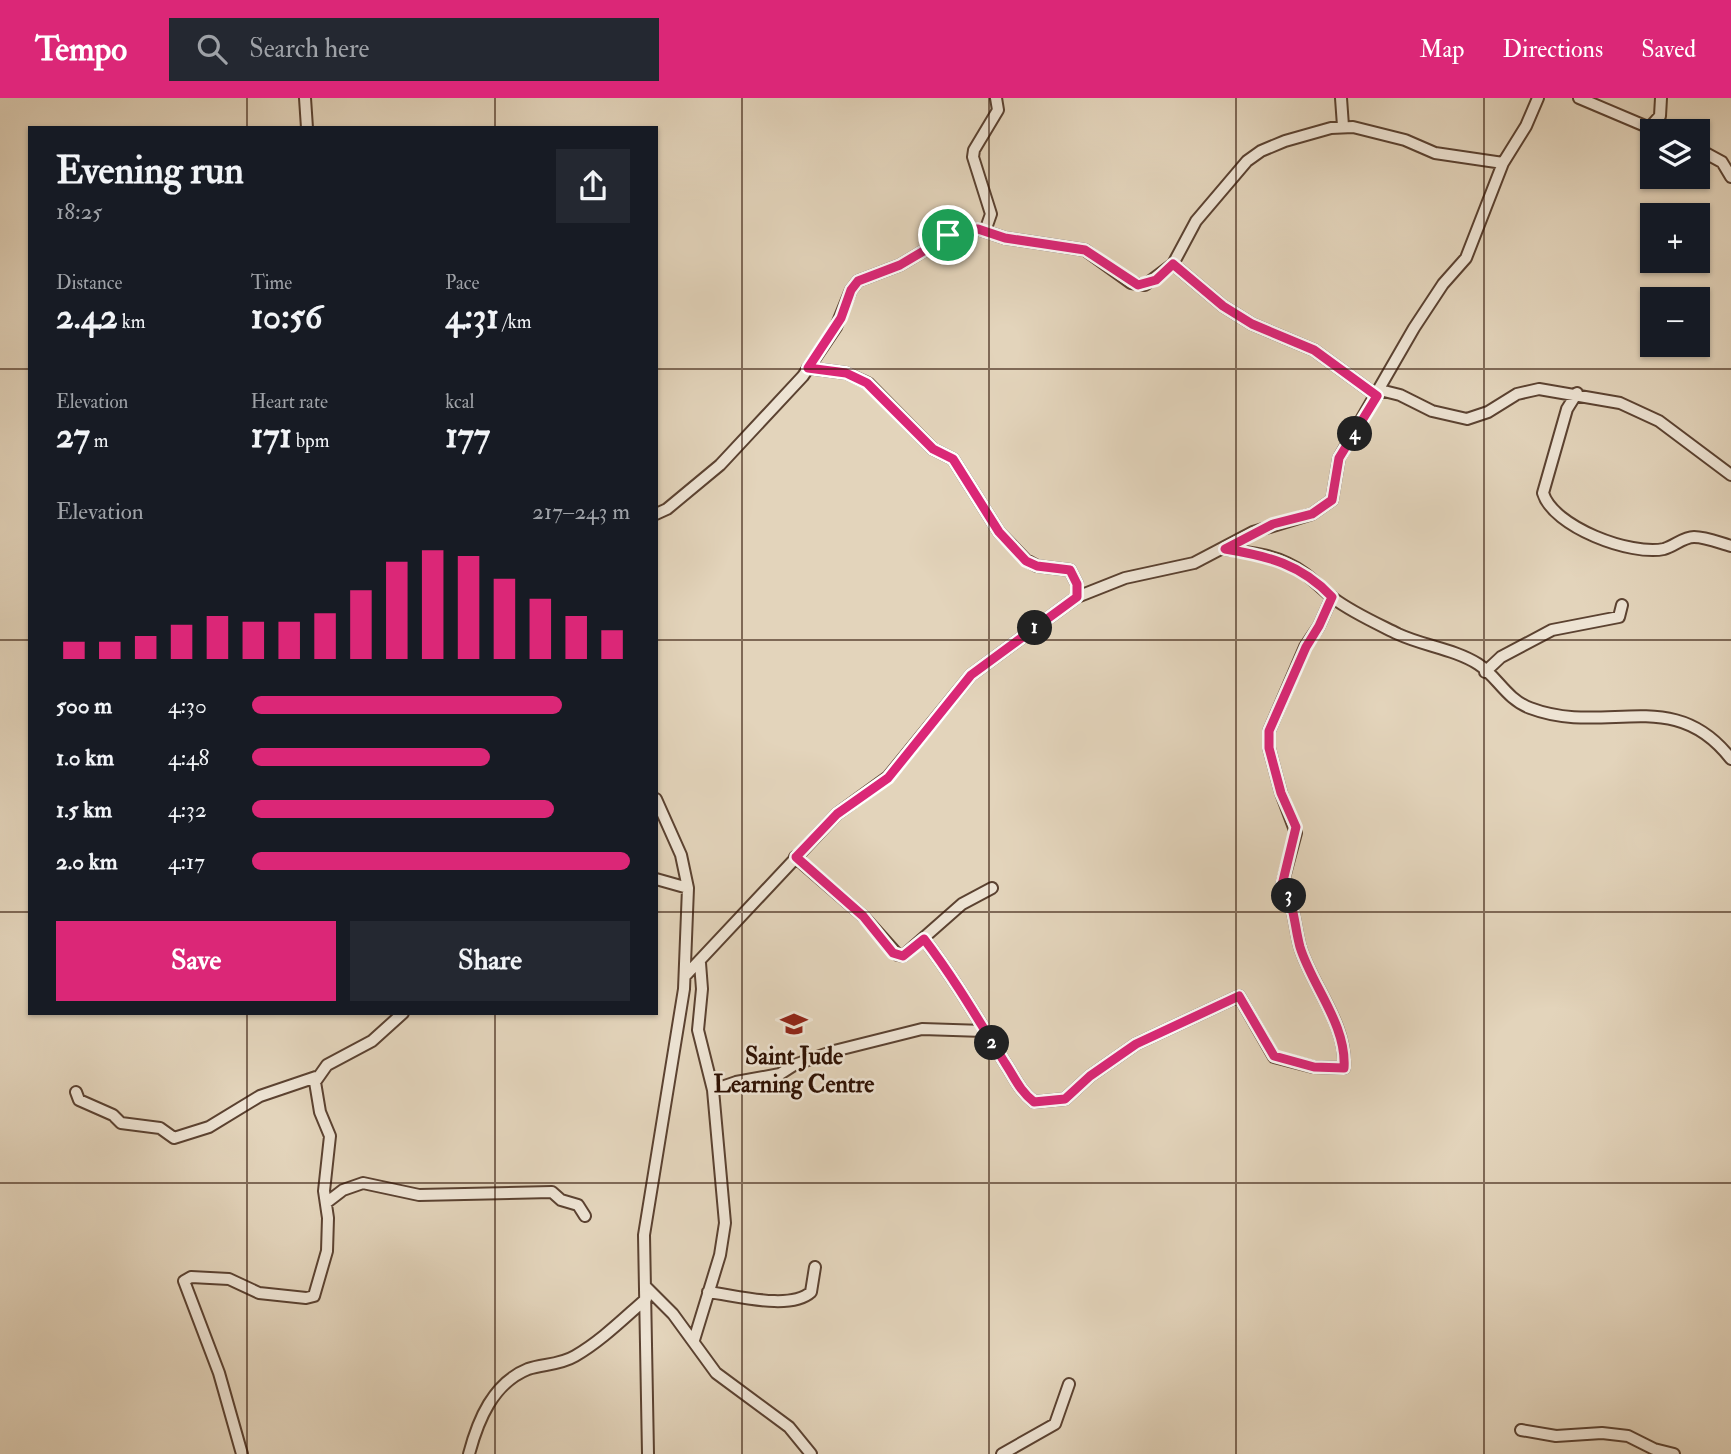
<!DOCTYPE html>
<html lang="en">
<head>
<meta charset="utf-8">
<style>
  :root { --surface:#171b24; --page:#242831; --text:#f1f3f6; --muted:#9ea1a6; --accent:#db2777 }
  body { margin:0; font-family:"IM FELL Double Pica",serif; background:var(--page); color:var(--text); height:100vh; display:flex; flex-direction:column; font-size:26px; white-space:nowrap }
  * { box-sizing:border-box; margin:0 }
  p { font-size:23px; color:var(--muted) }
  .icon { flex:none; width:38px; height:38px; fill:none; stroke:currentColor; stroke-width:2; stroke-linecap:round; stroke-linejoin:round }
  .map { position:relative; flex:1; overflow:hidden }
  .side { position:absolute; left:28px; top:28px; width:630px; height:889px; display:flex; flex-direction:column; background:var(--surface); border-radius:0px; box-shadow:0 2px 5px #0004 }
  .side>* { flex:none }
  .fabs { position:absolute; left:1640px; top:21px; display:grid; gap:14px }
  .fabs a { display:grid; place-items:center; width:70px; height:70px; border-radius:0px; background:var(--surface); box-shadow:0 2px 5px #0004; font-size:35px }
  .pin { position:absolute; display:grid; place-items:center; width:60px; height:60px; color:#fff; margin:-30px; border:4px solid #fff; border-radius:50%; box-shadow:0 2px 7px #0007 }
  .km { position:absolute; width:35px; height:35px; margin:-18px; border-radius:50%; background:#222; color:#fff; font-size:19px; line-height:35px; text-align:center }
  .round { display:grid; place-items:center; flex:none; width:74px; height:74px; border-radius:0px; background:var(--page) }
  .headline { display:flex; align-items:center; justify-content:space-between; height:119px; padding:0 28px }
  h1 { font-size:38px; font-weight:700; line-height:52px }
  .stats { display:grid; grid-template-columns:repeat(3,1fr); gap:10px; height:119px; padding:7px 28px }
  .stats div { display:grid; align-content:center }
  .stats b { font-size:35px; font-weight:700 }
  .stats small { font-size:19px; font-weight:400 }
  .stats p { font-size:19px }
  .chart { height:196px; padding:14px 28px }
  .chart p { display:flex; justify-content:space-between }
  .chart svg { width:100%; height:126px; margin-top:7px; stroke:var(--accent); stroke-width:6 }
  .button { display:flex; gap:14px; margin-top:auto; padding:14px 28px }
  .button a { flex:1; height:80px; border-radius:0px; background:var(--accent); color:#fff; font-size:28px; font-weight:700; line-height:80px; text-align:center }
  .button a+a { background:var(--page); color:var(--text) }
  ul { padding:0 28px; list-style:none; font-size:23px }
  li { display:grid; grid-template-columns:112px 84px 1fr; align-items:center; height:52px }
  li i { height:18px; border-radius:9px; background:var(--accent) }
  header { display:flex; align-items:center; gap:42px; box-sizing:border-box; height:98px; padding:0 35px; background:var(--accent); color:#fff }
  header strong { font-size:33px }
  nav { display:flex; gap:38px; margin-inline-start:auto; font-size:24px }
  .search { width:490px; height:63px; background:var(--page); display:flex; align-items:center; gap:18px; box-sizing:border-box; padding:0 24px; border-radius:0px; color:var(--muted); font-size:26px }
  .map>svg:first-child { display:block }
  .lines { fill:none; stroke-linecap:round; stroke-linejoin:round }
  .street-casing { stroke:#5b4231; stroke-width:14 }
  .street { stroke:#ede3d3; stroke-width:10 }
  .route-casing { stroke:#fff; stroke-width:14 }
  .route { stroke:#db2777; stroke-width:9 }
  .grid { fill:none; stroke:#2e1103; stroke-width:2; stroke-opacity:0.55 }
  .labels { text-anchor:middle; stroke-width:5; stroke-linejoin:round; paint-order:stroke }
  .poi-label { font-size:24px; font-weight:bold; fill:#2e1103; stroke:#ede3d3 }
</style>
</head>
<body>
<header>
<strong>Tempo</strong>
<div class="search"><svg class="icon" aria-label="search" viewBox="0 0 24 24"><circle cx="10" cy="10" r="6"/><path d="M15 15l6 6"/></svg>Search here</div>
<nav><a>Map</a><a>Directions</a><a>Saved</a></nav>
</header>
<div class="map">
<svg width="1731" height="1356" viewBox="0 0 1731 1356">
  <rect width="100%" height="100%" fill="#e3d4bb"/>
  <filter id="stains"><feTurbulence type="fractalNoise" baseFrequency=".00286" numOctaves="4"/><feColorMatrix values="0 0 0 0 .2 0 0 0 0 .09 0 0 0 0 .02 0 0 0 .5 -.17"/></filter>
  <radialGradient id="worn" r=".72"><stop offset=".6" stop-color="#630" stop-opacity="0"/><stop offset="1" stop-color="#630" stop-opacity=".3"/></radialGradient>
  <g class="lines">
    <defs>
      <path id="street" d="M305,0L307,30
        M1341,0L1343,28
        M1579,0L1657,33
        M1649,30L1660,18L1661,0
        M1698,51L1722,64L1731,79
        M985,133L991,116L973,59L974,52L998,12L996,0
        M1173,166L1223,208L1252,226L1314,252L1377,298
        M808,270L846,275L868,285L933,351L953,361L999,434L1026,462L1037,468L1070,472L1077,486V499
        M1380,292L1400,297L1432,313L1467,321L1488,314L1517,296L1539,291L1620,305L1659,323L1731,377
        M1577,295L1567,311L1543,395C1553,429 1631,458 1664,451C1675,448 1683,439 1694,439C1706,439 1720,445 1731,448
        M656,416L667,411L720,367L803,278L836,229L851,192L858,183L900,167L959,132L978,131L1005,140L1085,152L1131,185L1145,187L1173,166L1196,123L1247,63L1261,53L1285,43L1331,30L1353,29L1405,42L1435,55L1503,65
        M1225,451C1246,454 1268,456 1287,465C1307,474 1317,487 1333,500C1353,515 1376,525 1398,536C1424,548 1454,551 1478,566C1497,578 1506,601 1530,610C1606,639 1673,586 1731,661
        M1485,574L1501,559L1552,532L1619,519L1622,507
        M795,759L863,818L898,857L903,858L962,806L992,790
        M656,781L688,790
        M924,841C954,880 979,923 1005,965C1015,980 1019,992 1034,1004L1065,1001L1090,978L1136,946L1239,898L1274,959L1313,969L1344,970C1347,926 1312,888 1300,849C1294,827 1295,807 1282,787L1296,735L1281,695L1269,650V633L1305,549L1319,528L1332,499
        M685,878L837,716L888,679L971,577L1077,499L1125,480L1194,465L1253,434L1312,416L1332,402L1339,360L1414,230L1443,186L1466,160L1503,65L1526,28L1538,0
        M713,992L736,984L780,976L794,967L834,953L922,931L984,933
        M76,994L79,1002L113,1017L121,1025L160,1030L174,1040L209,1029L260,998L316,979
        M326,1105L343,1092L363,1085L419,1097L552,1094L561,1102L578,1107L585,1118
        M645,1188L673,1216L716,1275L789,1329L811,1356
        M708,1194C735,1197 790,1213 811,1194L815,1169
        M694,1242L720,1157L725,1125L713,992L698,932L702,891L700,865
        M1521,1332L1556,1338L1602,1335L1628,1338L1654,1351L1674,1356
        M242,1356L219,1275L184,1183L191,1179L229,1181L259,1195L306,1200L314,1198L327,1153L328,1120L324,1093L330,1038L320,1014L315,984L327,967L372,943L403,915
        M469,1356C478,1322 493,1285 528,1271C543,1266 560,1267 575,1258C601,1243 623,1221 646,1201
        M648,1356L644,1137L684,891L688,790L681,757L656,701
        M1002,1356L1055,1326L1069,1286"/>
    </defs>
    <use href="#street" class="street-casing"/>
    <use href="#street" class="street"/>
  </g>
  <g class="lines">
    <defs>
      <path id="route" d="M978,131L1005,140L1085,152L1138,187L1156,182L1173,166L1223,208L1252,226L1314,252L1377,298L1339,360L1332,402L1312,416L1273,426L1225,451C1268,458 1301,466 1332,499L1319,528L1306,549L1269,633V650L1281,695L1296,729L1282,787C1295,807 1294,827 1300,849C1312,888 1347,927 1344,970L1314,969L1274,958L1239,898L1136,946L1090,978L1065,1001L1034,1004C1019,992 1015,980 1005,965C979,923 954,880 924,841L903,858L893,855L863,818L796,759L837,716L888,680L971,577L1077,499V486L1070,472L1037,468L1026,463L999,434L953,361L933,351L867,285L846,275L808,270L841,220L851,192L858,183L900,167L959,132Z"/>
    </defs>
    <use href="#route" class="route-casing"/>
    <use href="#route" class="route"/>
  </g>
  <path class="grid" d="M247,0V30M495,0V30M742,0V1356M989,0V1356M1236,0V1356M1484,0V1356M0,271H30M656,271H1731M0,542H30M656,542H1731M0,814H30M656,814H1731M247,915V1356M495,915V1356M0,1085H1731"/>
  <defs>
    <symbol id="school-bare" viewBox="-9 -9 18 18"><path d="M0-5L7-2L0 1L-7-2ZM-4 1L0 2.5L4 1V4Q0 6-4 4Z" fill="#8f2418" stroke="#ede3d3" stroke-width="2.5" paint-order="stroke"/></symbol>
  </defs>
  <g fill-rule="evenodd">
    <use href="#school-bare" x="775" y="907" width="38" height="38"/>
  </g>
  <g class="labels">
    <g class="poi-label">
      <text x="794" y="966">Saint Jude<tspan x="794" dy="28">Learning Centre</tspan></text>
    </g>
  </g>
  <rect width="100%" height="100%" filter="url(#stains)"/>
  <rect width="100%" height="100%" fill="url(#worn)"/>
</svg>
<div class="fabs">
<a><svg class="icon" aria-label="layers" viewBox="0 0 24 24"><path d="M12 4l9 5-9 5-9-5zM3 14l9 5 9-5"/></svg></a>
<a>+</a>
<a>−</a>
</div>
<div class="pin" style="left:948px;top:137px;background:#1e9e55"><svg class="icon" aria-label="arrive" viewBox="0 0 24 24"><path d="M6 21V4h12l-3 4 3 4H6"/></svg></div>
<b class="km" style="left:1035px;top:530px">1</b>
<b class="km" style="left:992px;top:945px">2</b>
<b class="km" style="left:1289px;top:798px">3</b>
<b class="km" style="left:1355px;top:336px">4</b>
<section class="side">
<div class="headline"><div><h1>Evening run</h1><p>18:25</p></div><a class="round"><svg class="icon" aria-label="share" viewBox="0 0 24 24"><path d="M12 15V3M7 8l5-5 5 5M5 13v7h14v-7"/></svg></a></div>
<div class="stats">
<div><p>Distance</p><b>2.42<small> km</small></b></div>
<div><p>Time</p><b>10:56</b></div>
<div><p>Pace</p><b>4:31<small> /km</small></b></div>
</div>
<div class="stats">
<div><p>Elevation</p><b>27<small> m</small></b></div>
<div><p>Heart rate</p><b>171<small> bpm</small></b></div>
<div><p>kcal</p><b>177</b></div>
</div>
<div class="chart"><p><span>Elevation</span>217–243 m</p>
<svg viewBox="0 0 160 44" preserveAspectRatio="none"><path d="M5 44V38M15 44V38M25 44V36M35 44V32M45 44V29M55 44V31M65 44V31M75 44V28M85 44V20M95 44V10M105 44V6M115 44V8M125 44V16M135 44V23M145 44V29M155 44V34"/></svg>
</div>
<ul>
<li><b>500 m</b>4:30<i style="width:82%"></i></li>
<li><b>1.0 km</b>4:48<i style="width:63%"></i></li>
<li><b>1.5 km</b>4:32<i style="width:80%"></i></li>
<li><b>2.0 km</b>4:17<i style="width:100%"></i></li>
</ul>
<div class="button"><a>Save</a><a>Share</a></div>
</section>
</div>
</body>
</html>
